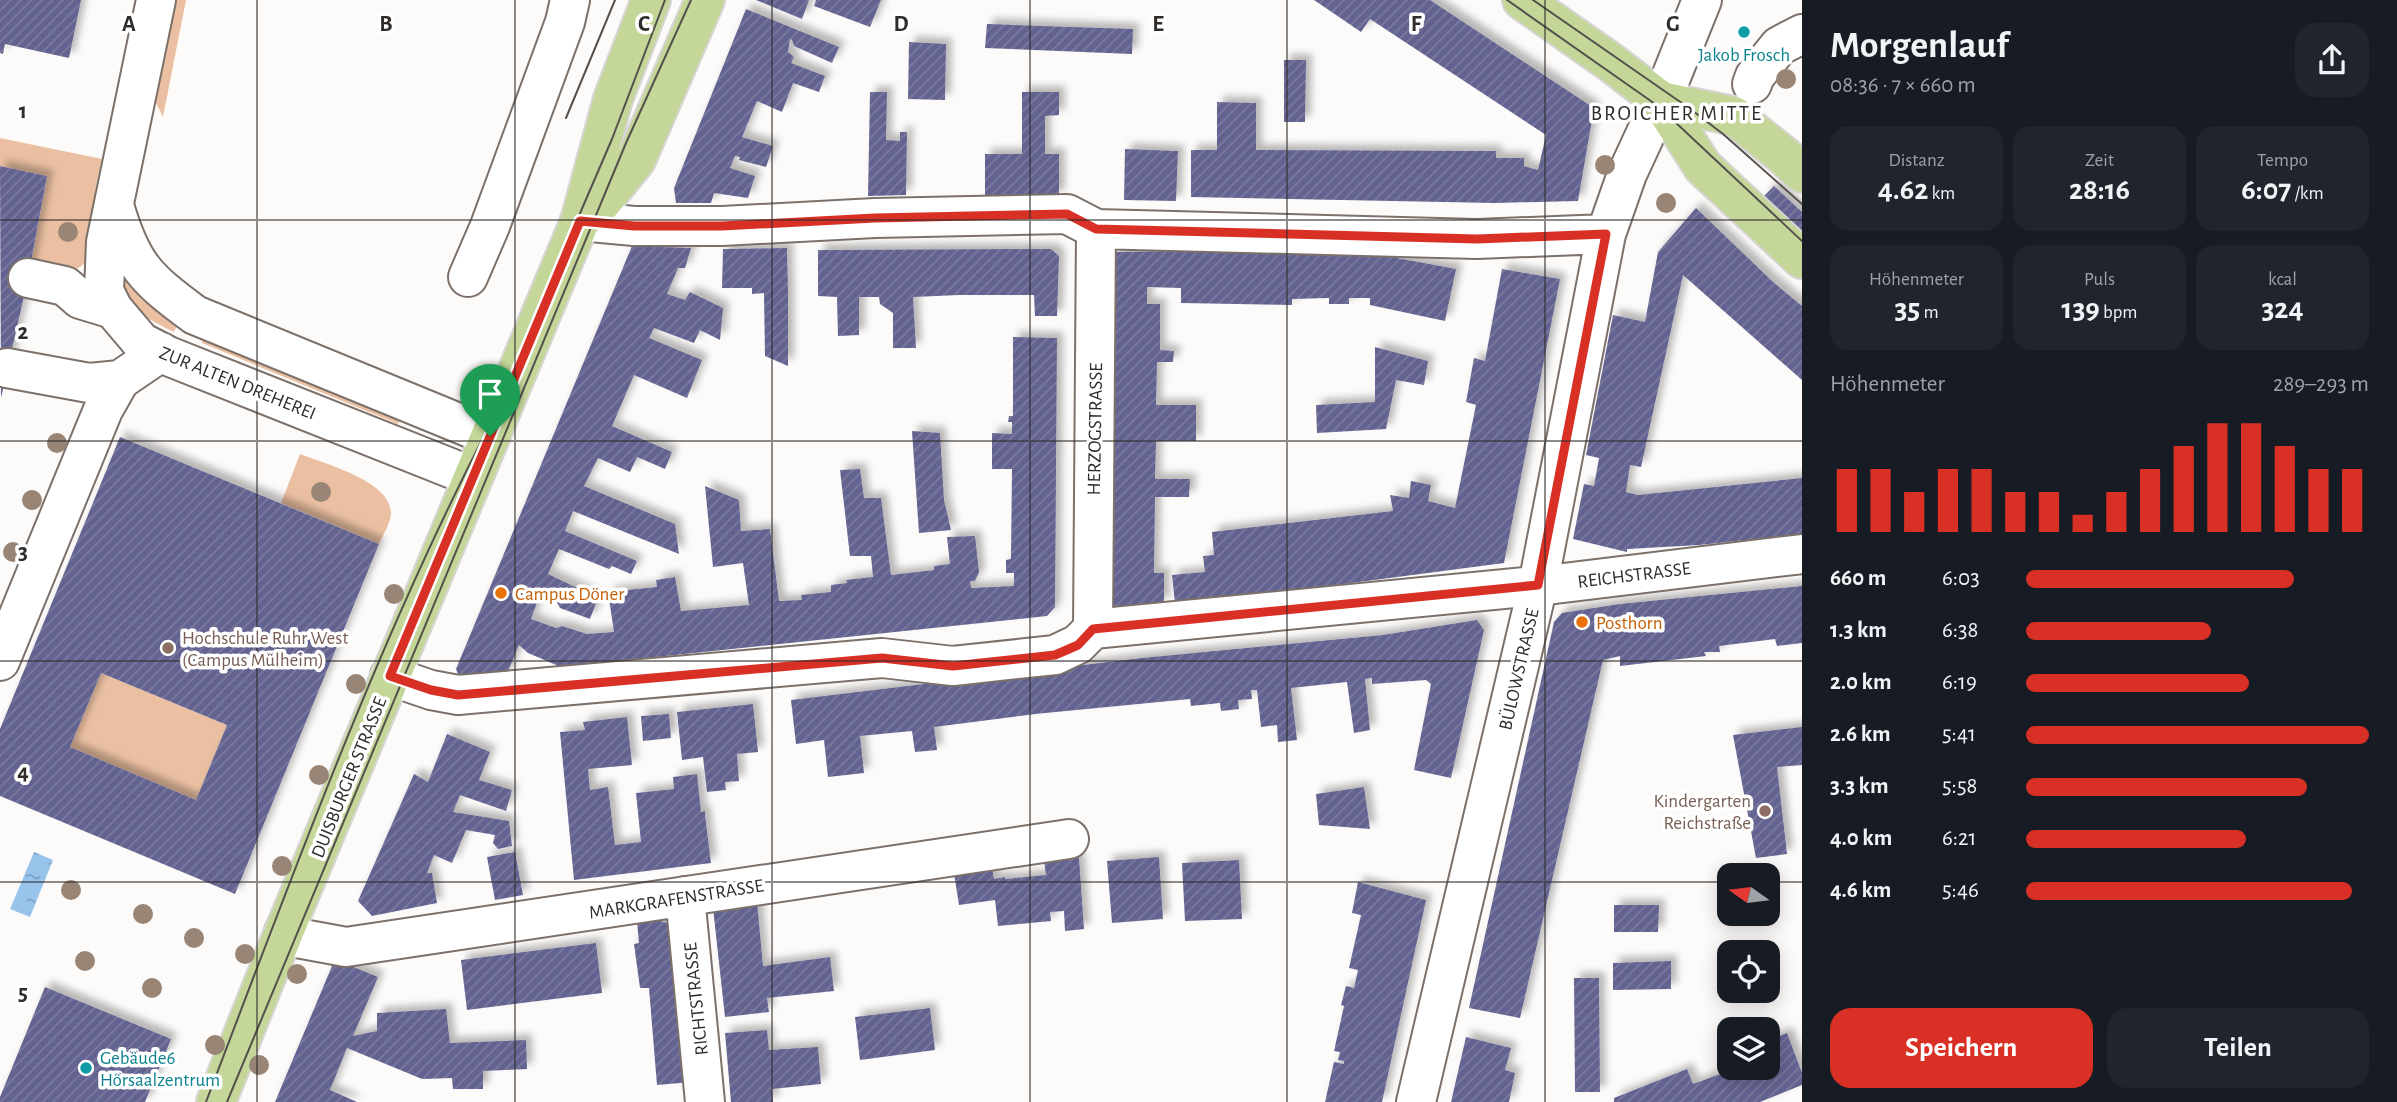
<!DOCTYPE html>
<html lang="de">
<head>
<meta charset="utf-8">
<style>
  :root { --surface:#171b24; --page:#20242c; --text:#f1f3f6; --muted:#9ea1a6; --accent:#d93025 }
  body { margin:0; font-family:"Alegreya Sans",sans-serif; background:var(--page); color:var(--text); height:100vh; display:flex; flex-direction:column; font-size:26px; white-space:nowrap }
  * { box-sizing:border-box; margin:0 }
  p { font-size:23px; color:var(--muted) }
  .icon { flex:none; width:38px; height:38px; fill:none; stroke:currentColor; stroke-width:2; stroke-linecap:round; stroke-linejoin:round }
  .map { position:relative; flex:1; overflow:hidden }
  .drawer { display:flex; flex-direction:column; background:var(--surface); width:595px }
  .drawer>* { flex:none }
  .needle { width:46px; rotate:284deg }
  .controls { position:absolute; left:1717px; top:863px; display:grid; gap:14px }
  .controls a { display:grid; place-items:center; width:63px; height:63px; border-radius:14px; background:var(--surface); box-shadow:0 4px 18px #0003; font-size:35px }
  .pin { position:absolute; display:grid; place-items:center; width:60px; height:60px; color:#fff; margin:-72px -30px; border-radius:50% 50% 50% 0; rotate:-45deg; box-shadow:0 0 7px #0007 }
  .pin .icon { rotate:45deg }
  .round { display:grid; place-items:center; flex:none; width:74px; height:74px; border-radius:21px; background:var(--page) }
  .overview { display:flex; align-items:center; justify-content:space-between; height:119px; padding:0 28px }
  h1 { font-size:38px; font-weight:600; line-height:52px }
  .figures { display:grid; grid-template-columns:repeat(3,1fr); gap:10px; height:119px; padding:7px 28px }
  .figures div { display:grid; align-content:center; border-radius:18px; background:var(--page); text-align:center }
  .figures b { font-size:30px; font-weight:600 }
  .figures small { font-size:19px; font-weight:400 }
  .figures p { font-size:19px }
  .chart { height:196px; padding:14px 28px }
  .chart p { display:flex; justify-content:space-between }
  .chart svg { width:100%; height:126px; margin-top:7px; stroke:var(--accent); stroke-width:6 }
  .button { display:flex; gap:14px; margin-top:auto; padding:14px 28px }
  .button a { flex:1; height:80px; border-radius:21px; background:var(--accent); color:#fff; font-size:28px; font-weight:600; line-height:80px; text-align:center }
  .button a+a { background:var(--page); color:var(--text) }
  ul { padding:0 28px; list-style:none; font-size:23px }
  li { display:grid; grid-template-columns:112px 84px 1fr; align-items:center; height:52px }
  li i { height:18px; border-radius:9px; background:var(--accent) }
  main { display:flex; flex:1; min-height:0 }
  .map>svg:first-child { display:block }
  .green { fill:#ebc0a2 }
  .water { fill:url(#water-ripples) }
  .building { fill:url(#building-hatch); fill-rule:evenodd; filter:url(#shadow) }
  .lines { fill:none; stroke-linecap:round; stroke-linejoin:round }
  .minor-casing { stroke:#7c716a; stroke-width:42 }
  .major-casing { stroke:#d6d5d4; stroke-width:42 }
  .minor { stroke:#fff; stroke-width:38 }
  .major { stroke:#c4d799; stroke-width:38 }
  .tram { stroke:#54504d; stroke-width:2 }
  .tree { fill:#988576 }
  .route-casing { stroke:#fff; stroke-width:14 }
  .route { stroke:#d93025; stroke-width:9 }
  .grid { fill:none; stroke:#302c29; stroke-width:2; stroke-opacity:0.55 }
  .culture-dot { fill:#0f9aa8; stroke:#fff; stroke-width:2.5 }
  .food-dot { fill:#e8710a; stroke:#fff; stroke-width:2.5 }
  .education-dot { fill:#8d6e63; stroke:#fff; stroke-width:2.5 }
  .labels { text-anchor:middle; stroke-width:7; stroke-linejoin:round; paint-order:stroke }
  .culture-label { font-size:19px; fill:#0d838f; stroke:#fff }
  .street-label { font-size:19px; fill:#302c29; stroke:#fff }
  .food-label { font-size:19px; fill:#c56008; stroke:#fff; text-anchor:start }
  .education-label { font-size:19px; fill:#785e54; stroke:#fff; text-anchor:start }
  .neighbourhood-label { font-size:21px; letter-spacing:2px; fill:#302c29; stroke:#fff }
  .grid-label { font-size:23px; text-anchor:middle; font-weight:bold; fill:#302c29; stroke:#fff; stroke-width:7; stroke-linejoin:round; paint-order:stroke }
</style>
</head>
<body>
<main>
<div class="map">
<svg width="1802" height="1102" viewBox="0 0 1802 1102">
  <defs>
    <pattern id="water-ripples" width="26" height="14" patternUnits="userSpaceOnUse" patternTransform="scale(1.75)"><rect width="26" height="14" fill="#98c4ec"/><path d="M2 4q2-2 4 0t4 0M15 11q2-2 4 0t4 0" fill="none" stroke="#7c9fbf"/></pattern>
    <pattern id="building-hatch" width="6" height="6" patternUnits="userSpaceOnUse" patternTransform="scale(1.75)"><rect width="6" height="6" fill="#646392"/><path d="M-1 1l2-2M0 6l6-6M5 7l2-2" fill="none" stroke="#7b7a9d"/></pattern>
    <filter id="shadow"><feDropShadow dx="6" dy="-6" stdDeviation="3.5" flood-color="#0004"/></filter>
  </defs>
  <rect width="100%" height="100%" fill="#fdfbf9"/>
  <path class="green" d="M174,0H186L163,117L154,99Z
    M0,138L102,159L95,191L102,193L87,260C72,280 52,270 30,268L47,176L0,166Z
    M121,269L180,318L174,332C154,322 127,310 120,286C119,281 121,274 121,269Z
    M205,329L404,410L398,424L202,343Z
    M300,454C325,464 392,481 391,514C390,524 383,535 379,544L281,503Z
    M101,673L227,725L196,800L70,747Z"/>
  <path class="water" d="M34,852L53,860L30,917L10,909Z"/>
  <path class="building" d="M0,0H81L69,58L5,44L3,54L0,53Z
    M756,0H809L802,19Z
    M816,0H881L870,27L814,6Z
    M1314,0H1430L1594,108L1578,201L1495,203L1191,197V150H1217V102L1256,103V150L1496,151V158H1524V166L1538,170L1546,135L1370,19L1361,32Z
    M746,9L839,47L832,63L794,46L792,40L790,39L788,52L794,57L791,63L825,76L819,92L793,83L782,112L757,101L742,137L773,146L766,167L739,160L740,157L735,156L730,168L755,176L748,198L714,193L711,203H676L674,188Z
    M987,24L1133,29L1132,54L985,48Z
    M909,42L946,44L945,100L908,99Z
    M1284,60H1306L1305,122H1284Z
    M870,92H887L886,140L900,141V132H907L906,195L868,196Z
    M1022,92H1059V115L1045,116V154H1059V196H985V154H1022Z
    M1125,149L1178,151L1176,201L1124,200Z
    M0,166L47,176L28,278L1,398Z
    M1774,186L1802,212V233L1763,197Z
    M1696,208L1772,281L1802,306V380L1683,275L1641,467L1630,465L1626,492L1638,495L1802,478V534L1699,545L1627,549V552L1573,539L1584,484L1594,486L1599,458L1586,455L1613,315L1645,322L1658,252Z
    M632,246L691,248L685,268H678L667,294L685,300L690,292L723,308L720,340L700,330L694,343L654,328L649,338L702,360L687,398L634,375L612,426L672,452L665,469L637,457L630,472L598,458L584,486L675,524L679,554L573,511L565,531L637,561L631,574L612,566L609,569L559,549L548,574L598,598L590,619L560,608L554,597L542,589L531,619L556,628L562,626L587,634L614,632L608,592L657,587L656,580L675,577L681,611L749,605L743,563L713,567L705,486L739,500L741,531L770,529L779,601L802,600L801,595L831,592V585L847,583L846,580L873,577L871,556H850L840,470L860,469L864,498H881L891,575L934,570V566L950,564L947,537L975,536L979,572L975,581H970L971,588L1014,586V573H1006V560L1011,559L1012,469H992V433L1012,434V422H1008L1009,416H1013V337L1057,338L1055,607L1047,616L561,667L528,653L519,645L507,674L460,679L456,669Z
    M787,248L788,293V366L765,356L764,293L752,294V288H722L723,249Z
    M1051,249L1059,256L1057,316H1035L1034,295H959L913,297L916,348H893V313L880,304L879,297H859V335L838,336L837,297L818,296V250Z
    M1182,251L1370,253L1456,269L1445,321L1370,305V298H1349V304H1329V298L1292,299V305L1181,303V288L1147,287V304H1160V350L1174,351L1173,362H1157L1156,405H1196V441H1156L1155,479H1190L1189,497H1155L1154,573H1164V603L1118,608L1108,601L1113,252Z
    M1502,269L1560,279L1504,563L1275,593L1175,603L1172,575L1205,572L1203,556L1214,555L1212,532L1393,511L1390,495L1409,498L1411,481L1431,485L1428,501L1455,508L1476,405L1466,402L1474,358L1485,361Z
    M1375,347L1428,361L1424,385L1396,380L1386,429L1317,433L1316,405L1375,402Z
    M912,431L940,433L944,500L951,530L919,533Z
    M120,437L379,544L235,894L0,796V729ZM101,673L227,725L196,800L70,747Z
    M1802,586V643L1777,646L1775,639L1719,646L1720,652H1704L1706,656L1620,666V656L1603,660L1520,1018L1469,1008L1554,622L1562,613L1620,604Z
    M1477,620L1484,630L1451,778L1414,770L1431,684L1426,680L1372,684V678L1365,679L1370,730L1354,733L1347,682L1291,688L1297,740L1278,742L1277,725L1261,727L1257,690H1251L1252,699L1238,700L1239,709L1221,711L1220,703L1191,706L1190,699L1035,714L934,727L937,750L915,752L912,731L860,736L864,773L828,777L824,740L796,744L791,700L1142,658L1383,635Z
    M753,704L758,752L737,754L739,781L725,782L726,790L707,792L703,757L682,760L677,712Z
    M669,714L671,738L643,741L641,716Z
    M627,717L632,765L588,769L590,790L608,787L615,845L641,842L636,793L674,789L673,777L697,774L701,812L705,811V815L711,863L574,880L560,732L585,730L583,722Z
    M1802,727V765L1777,767L1787,854L1756,858L1733,735Z
    M447,734L490,752L479,780L512,790L506,811L460,795L453,812L509,821L512,846L498,849L493,843L495,835L466,830L452,863L434,855L427,873H432L437,903L372,916L358,901L414,774L428,782Z
    M1364,787L1370,829L1319,825L1316,794Z
    M515,852L523,895L495,900L487,857Z
    M1159,857L1163,919L1112,923L1107,861Z
    M1079,858L1084,929L1065,931L1064,911L1050,912L1051,921L998,926L995,900L959,905L953,867L991,862L994,879L1005,877V879L1046,875L1044,861Z
    M1239,860L1242,919L1185,921L1182,863Z
    M1358,882L1426,900L1382,1102H1325L1334,1062L1344,1064V1061L1338,1060L1340,1052L1334,1051L1344,1006L1341,1005L1346,986L1354,988L1358,970L1349,968L1361,915L1352,913Z
    M757,902L763,966L830,957L834,991L767,998L769,1012L725,1017L713,908Z
    M1614,905H1659L1658,932H1614Z
    M657,920L673,925L692,1082L657,1085L649,988H640L634,944L639,943L637,922Z
    M596,943L602,993L467,1010L461,960Z
    M1671,961V989L1613,990V963Z
    M332,966H351L378,977L353,1036L377,1031V1013L446,1009L450,1043L526,1040L527,1069L483,1071V1089H453L452,1078L422,1079L347,1048L330,1090L357,1102H275Z
    M1574,978H1599L1600,1092H1575Z
    M45,987L171,1039L145,1102H0V1097Z
    M930,1008L935,1050L860,1060L855,1017Z
    M767,1030L769,1050L818,1047L821,1084L772,1089L773,1102H731L725,1033Z
    M1787,1033L1802,1073V1085L1760,1102H1614V1098L1687,1069L1693,1084L1737,1068H1768V1041Z
    M1466,1037L1511,1048L1505,1070L1515,1073L1509,1102H1451Z"/>
  <g class="lines">
    <defs>
      <path id="minor" d="M156,0L106,242L104,291L113,309L141,342L168,356L473,477
        M1752,84L1755,76L1779,46L1802,34
        M114,205C131,265 146,279 195,315L490,436
        M580,221L634,226H722L875,218L1067,214L1096,229L1477,239L1606,234
        M468,277L490,226L565,22L570,0
        M28,278L65,286L80,299L113,309
        M7,368L89,383L120,380
        M1093,629L1096,229
        M0,661L103,410L120,380L161,352
        M390,676L431,690L458,695L882,658L953,666L1055,655L1078,644L1093,629L1555,584L1802,554
        M685,896L705,1102
        M284,932L297,938L346,947L1069,839
        M1416,1102L1538,585L1606,234L1627,174L1665,92L1702,0"/>
      <path id="major" d="M1522,0L1613,64L1661,101L1703,167L1802,259
        M1661,101L1734,116L1784,156L1802,173
        M583,218L601,203L636,160L705,0
        M216,1102L284,932L580,221L613,99L651,0"/>
    </defs>
    <use href="#minor" class="minor-casing"/>
    <use href="#major" class="major-casing"/>
    <use href="#minor" class="minor"/>
    <use href="#major" class="major"/>
    <path class="tram" d="M1507,0L1658,106L1802,241
      M1533,0L1689,108L1723,134L1802,204
      M566,118L615,0
      M206,1102C292,877 375,648 485,434L612,139L665,0
      M227,1102L626,143L691,0"/>
  </g>
  <g class="tree">
    <circle cx="1786" cy="79" r="10"/>
    <circle cx="1605" cy="165" r="10"/>
    <circle cx="1666" cy="203" r="10"/>
    <circle cx="68" cy="232" r="10"/>
    <circle cx="57" cy="443" r="10"/>
    <circle cx="321" cy="492" r="10"/>
    <circle cx="32" cy="500" r="10"/>
    <circle cx="13" cy="552" r="10"/>
    <circle cx="394" cy="594" r="10"/>
    <circle cx="356" cy="684" r="10"/>
    <circle cx="319" cy="775" r="10"/>
    <circle cx="282" cy="866" r="10"/>
    <circle cx="71" cy="890" r="10"/>
    <circle cx="143" cy="914" r="10"/>
    <circle cx="194" cy="938" r="10"/>
    <circle cx="245" cy="954" r="10"/>
    <circle cx="85" cy="961" r="10"/>
    <circle cx="297" cy="974" r="10"/>
    <circle cx="152" cy="988" r="10"/>
    <circle cx="215" cy="1045" r="10"/>
    <circle cx="259" cy="1065" r="10"/>
  </g>
  <g class="lines">
    <defs>
      <path id="route" d="M1067,214L1096,229L1477,239L1606,234L1538,585L1093,629L1078,645L1055,655L953,666L882,658L458,695L431,690L390,676L580,221L634,226H722L875,218Z"/>
    </defs>
    <use href="#route" class="route-casing"/>
    <use href="#route" class="route"/>
  </g>
  <path class="grid" d="M257,0V1102M515,0V1102M772,0V1102M1030,0V1102M1287,0V1102M1545,0V1102M0,220H1802M0,441H1802M0,661H1802M0,882H1729M1768,882H1802"/>
  <g class="culture-dot">
    <circle cx="1744" cy="32" r="7"/>
    <circle cx="86" cy="1068" r="7"/>
  </g>
  <g class="food-dot">
    <circle cx="501" cy="593" r="7"/>
    <circle cx="1582" cy="622" r="7"/>
  </g>
  <g class="education-dot">
    <circle cx="168" cy="648" r="7"/>
    <circle cx="1765" cy="811" r="7"/>
  </g>
  <g class="labels">
    <g class="culture-label">
      <text x="1744" y="61">Jakob Frosch</text>
      <text x="100" y="1064" text-anchor="start">Gebäude6<tspan x="100" dy="22">Hörsaalzentrum</tspan></text>
    </g>
    <g class="street-label">
      <text transform="translate(238 382) rotate(22)" y="7">ZUR ALTEN DREHEREI</text>
      <text transform="translate(1094 429) rotate(-89)" y="7">HERZOGSTRASSE</text>
      <text transform="translate(1634 574) rotate(-7)" y="7">REICHSTRASSE</text>
      <text transform="translate(1518 669) rotate(-77)" y="7">BÜLOWSTRASSE</text>
      <text transform="translate(348 777) rotate(-68)" y="7">DUISBURGER STRASSE</text>
      <text transform="translate(676 898) rotate(-9)" y="7">MARKGRAFENSTRASSE</text>
      <text transform="translate(695 999) rotate(-96)" y="7">RICHTSTRASSE</text>
    </g>
    <g class="food-label">
      <text x="515" y="600">Campus Döner</text>
      <text x="1596" y="629">Posthorn</text>
    </g>
    <g class="education-label">
      <text x="182" y="644">Hochschule Ruhr West<tspan x="182" dy="22">(Campus Mülheim)</tspan></text>
      <text x="1751" y="807" text-anchor="end">Kindergarten<tspan x="1751" dy="22">Reichstraße</tspan></text>
    </g>
    <g class="neighbourhood-label">
      <text x="1677" y="120">BROICHER MITTE</text>
    </g>
  </g>
  <g class="grid-label">
    <text x="129" y="31">A</text>
    <text x="386" y="31">B</text>
    <text x="644" y="31">C</text>
    <text x="901" y="31">D</text>
    <text x="1158" y="31">E</text>
    <text x="1416" y="31">F</text>
    <text x="1673" y="31">G</text>
    <text x="23" y="118">1</text>
    <text x="23" y="339">2</text>
    <text x="23" y="559">3</text>
    <text x="23" y="779">4</text>
    <text x="23" y="1000">5</text>
  </g>
</svg>
<div class="controls">
<a><svg class="needle" viewBox="-14 -14 28 28"><path d="M0-13l5 13h-10z" fill="#e53935"/><path d="M0 13l5-13h-10z" fill="#9ea1a6"/></svg></a>
<a><svg class="icon" aria-label="locate" viewBox="0 0 24 24"><circle cx="12" cy="12" r="6"/><path d="M12 2v4M12 18v4M2 12h4M18 12h4"/></svg></a>
<a><svg class="icon" aria-label="layers" viewBox="0 0 24 24"><path d="M12 4l9 5-9 5-9-5zM3 14l9 5 9-5"/></svg></a>
</div>
<div class="pin" style="left:490px;top:436px;background:#1e9e55"><svg class="icon" aria-label="arrive" viewBox="0 0 24 24"><path d="M6 21V4h12l-3 4 3 4H6"/></svg></div>
</div>
<section class="drawer">
<div class="overview"><div><h1>Morgenlauf</h1><p>08:36 · 7 × 660 m</p></div><a class="round"><svg class="icon" aria-label="share" viewBox="0 0 24 24"><path d="M12 15V3M7 8l5-5 5 5M5 13v7h14v-7"/></svg></a></div>
<div class="figures">
<div><p>Distanz</p><b>4.62<small> km</small></b></div>
<div><p>Zeit</p><b>28:16</b></div>
<div><p>Tempo</p><b>6:07<small> /km</small></b></div>
</div>
<div class="figures">
<div><p>Höhenmeter</p><b>35<small> m</small></b></div>
<div><p>Puls</p><b>139<small> bpm</small></b></div>
<div><p>kcal</p><b>324</b></div>
</div>
<div class="chart"><p><span>Höhenmeter</span>289–293 m</p>
<svg viewBox="0 0 160 44" preserveAspectRatio="none"><path d="M5 44V22M15 44V22M25 44V30M35 44V22M45 44V22M55 44V30M65 44V30M75 44V38M85 44V30M95 44V22M105 44V14M115 44V6M125 44V6M135 44V14M145 44V22M155 44V22"/></svg>
</div>
<ul>
<li><b>660 m</b>6:03<i style="width:78%"></i></li>
<li><b>1.3 km</b>6:38<i style="width:54%"></i></li>
<li><b>2.0 km</b>6:19<i style="width:65%"></i></li>
<li><b>2.6 km</b>5:41<i style="width:100%"></i></li>
<li><b>3.3 km</b>5:58<i style="width:82%"></i></li>
<li><b>4.0 km</b>6:21<i style="width:64%"></i></li>
<li><b>4.6 km</b>5:46<i style="width:95%"></i></li>
</ul>
<div class="button"><a>Speichern</a><a>Teilen</a></div>
</section>
</main>
</body>
</html>
